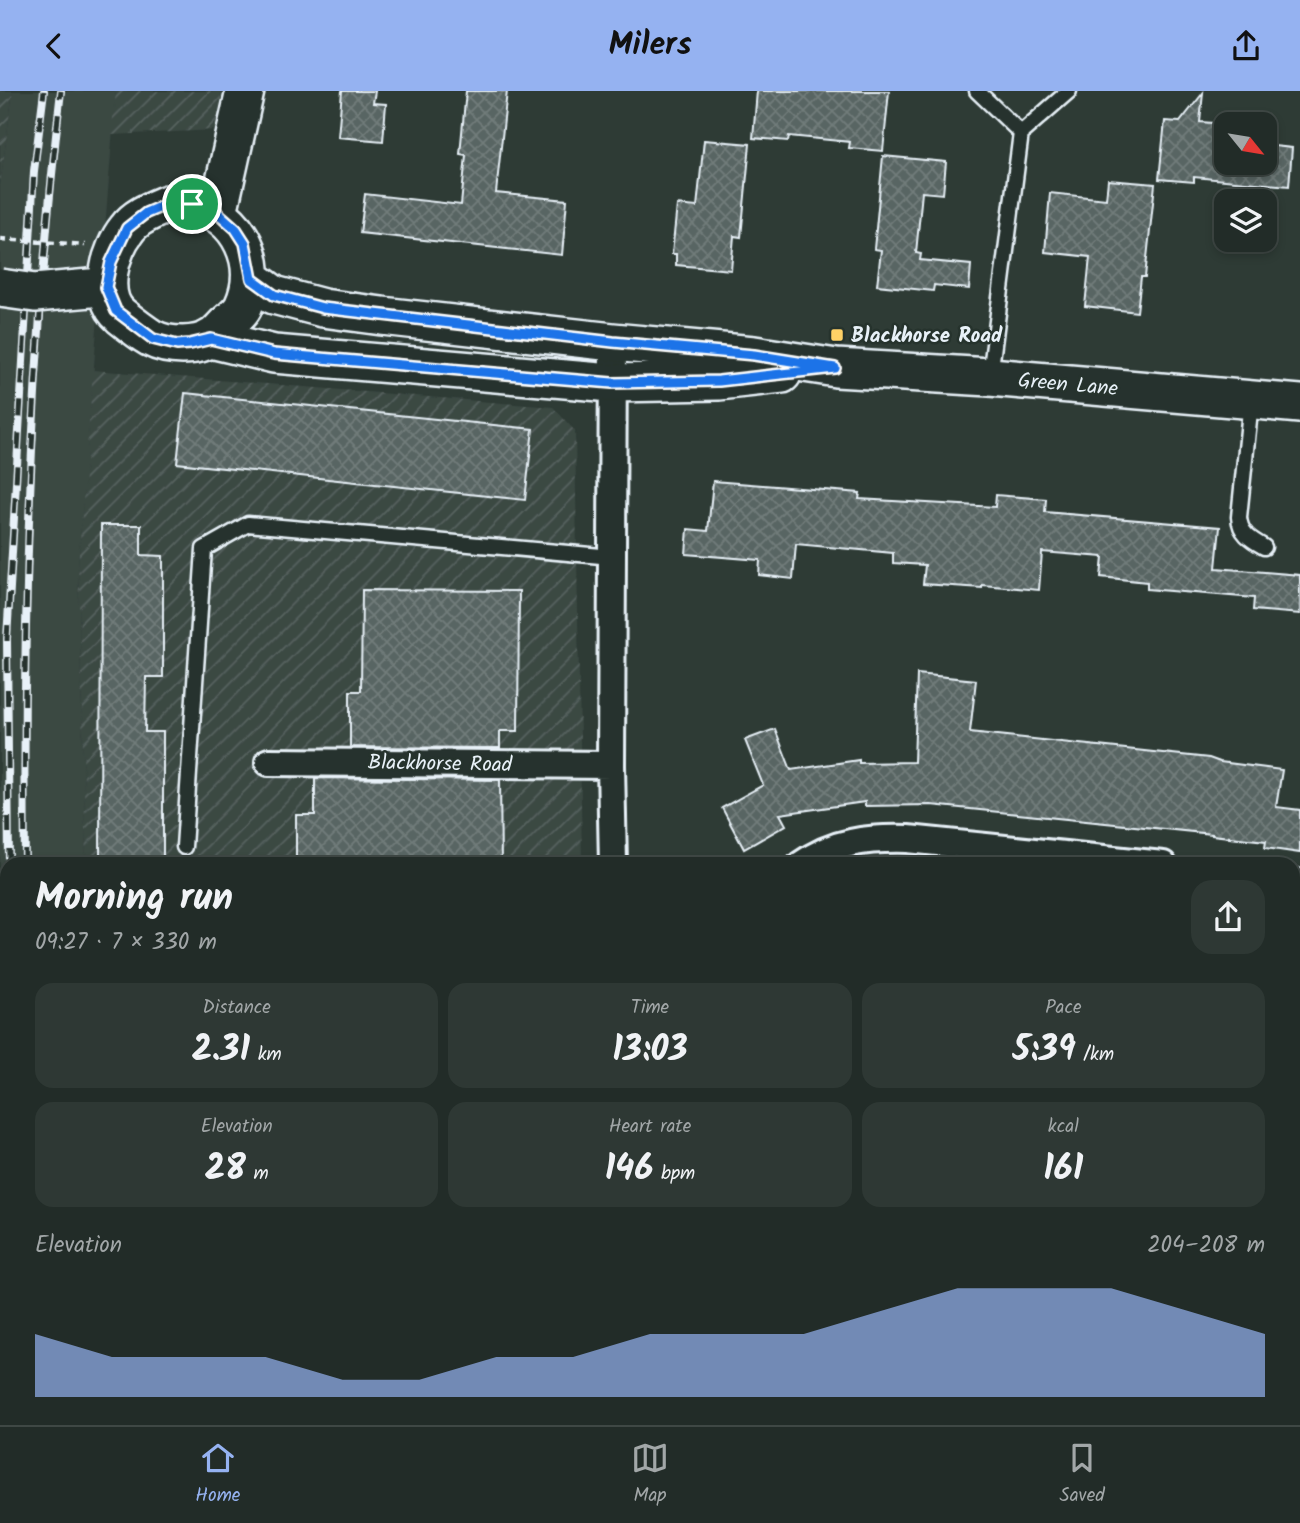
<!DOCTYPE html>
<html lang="en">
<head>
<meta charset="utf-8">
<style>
  :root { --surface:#222c28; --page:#2e3834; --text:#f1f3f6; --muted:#a2a7a8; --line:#3f4845; --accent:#95b2f1 }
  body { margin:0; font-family:Kalam,sans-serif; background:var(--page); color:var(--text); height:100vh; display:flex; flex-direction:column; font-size:26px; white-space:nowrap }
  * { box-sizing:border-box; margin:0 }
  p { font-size:23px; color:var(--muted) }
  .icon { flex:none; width:38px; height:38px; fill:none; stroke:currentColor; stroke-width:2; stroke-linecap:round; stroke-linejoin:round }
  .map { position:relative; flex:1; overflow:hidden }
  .drawer { position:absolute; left:0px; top:766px; width:1300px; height:569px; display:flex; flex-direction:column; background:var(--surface); border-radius:21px 21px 0 0; box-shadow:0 4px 10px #0003,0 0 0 2px var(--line) }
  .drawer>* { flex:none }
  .needle { width:46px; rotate:120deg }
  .controls { position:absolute; left:1214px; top:21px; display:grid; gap:14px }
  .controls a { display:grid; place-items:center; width:63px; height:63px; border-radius:14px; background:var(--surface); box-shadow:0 4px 10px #0003,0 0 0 2px var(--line); font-size:35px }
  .pin { position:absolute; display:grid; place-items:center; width:60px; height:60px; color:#fff; margin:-30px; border:4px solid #fff; border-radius:50%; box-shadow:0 2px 7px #0007 }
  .round { display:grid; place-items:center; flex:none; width:74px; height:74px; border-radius:21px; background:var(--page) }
  .summary { display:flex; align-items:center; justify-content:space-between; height:119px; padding:0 35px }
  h1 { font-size:38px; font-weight:700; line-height:52px }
  .metrics { display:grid; grid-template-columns:repeat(3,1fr); gap:10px; height:119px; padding:7px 35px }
  .metrics div { display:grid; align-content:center; border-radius:18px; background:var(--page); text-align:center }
  .metrics b { font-size:35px; font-weight:700 }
  .metrics small { font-size:19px; font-weight:400 }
  .metrics p { font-size:19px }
  .chart { height:196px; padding:14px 35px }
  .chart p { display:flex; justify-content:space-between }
  .chart svg { width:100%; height:126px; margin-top:7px; fill:var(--accent); opacity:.7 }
  header { display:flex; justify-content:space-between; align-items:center; height:91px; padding:0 35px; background:var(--accent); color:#111; font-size:32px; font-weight:700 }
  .tabs { display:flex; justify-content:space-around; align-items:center; height:98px; border-top:2px solid var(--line); background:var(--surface); font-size:19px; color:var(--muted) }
  .tabs a { display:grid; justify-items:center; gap:4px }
  .tabs .selected { color:var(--accent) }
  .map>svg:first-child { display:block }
  .built { fill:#3b4843 }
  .industrial { fill:url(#industrial-furrows) }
  .building { fill:url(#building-cross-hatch); stroke:#e8f1f8; stroke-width:2 }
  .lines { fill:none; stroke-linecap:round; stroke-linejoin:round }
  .lane-casing { stroke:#e8f1f8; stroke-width:19 }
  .street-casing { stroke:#e8f1f8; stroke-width:32 }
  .secondary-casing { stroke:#e8f1f8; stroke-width:42 }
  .lane { stroke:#26332d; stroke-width:14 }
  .street { stroke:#26332d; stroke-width:26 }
  .secondary { stroke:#26332d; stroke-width:37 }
  .rail-casing { stroke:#e8f1f8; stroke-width:8 }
  .rail { stroke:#26332d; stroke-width:5; stroke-dasharray:16; stroke-linecap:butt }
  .secondary-bridge-casing { stroke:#e8f1f8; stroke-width:42; stroke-linecap:butt }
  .path-bridge { stroke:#e8f1f8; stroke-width:4.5; stroke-dasharray:7 5; stroke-linecap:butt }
  .secondary-bridge { stroke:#26332d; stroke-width:37 }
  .route-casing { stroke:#fff; stroke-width:14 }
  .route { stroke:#1a73e8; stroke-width:9 }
  .poi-dot { fill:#ffd166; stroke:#26332d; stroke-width:2.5 }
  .labels { text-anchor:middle; stroke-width:5; stroke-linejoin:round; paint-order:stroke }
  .poi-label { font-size:21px; font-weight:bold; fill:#e8f1f8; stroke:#26332d; text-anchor:start }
  .street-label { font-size:21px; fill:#e8f1f8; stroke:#26332d }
</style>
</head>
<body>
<header><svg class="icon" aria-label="back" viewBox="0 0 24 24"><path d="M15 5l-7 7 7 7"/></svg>Milers<svg class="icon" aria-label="share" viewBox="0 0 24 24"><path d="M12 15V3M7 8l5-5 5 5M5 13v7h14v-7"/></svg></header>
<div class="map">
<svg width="1300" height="1334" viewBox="0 0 1300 1334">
  <defs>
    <pattern id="industrial-furrows" width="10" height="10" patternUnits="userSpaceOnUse" patternTransform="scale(1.75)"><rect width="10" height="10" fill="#3b4843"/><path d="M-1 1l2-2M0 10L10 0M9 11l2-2" fill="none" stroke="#57635f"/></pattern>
    <pattern id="building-cross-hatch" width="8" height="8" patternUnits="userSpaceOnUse" patternTransform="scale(1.75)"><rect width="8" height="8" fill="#596563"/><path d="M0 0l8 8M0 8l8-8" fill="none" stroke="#717c7a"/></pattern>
  </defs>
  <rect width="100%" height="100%" fill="#2e3b35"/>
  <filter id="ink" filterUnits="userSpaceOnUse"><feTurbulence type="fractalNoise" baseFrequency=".0143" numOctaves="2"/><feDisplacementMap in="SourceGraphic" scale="14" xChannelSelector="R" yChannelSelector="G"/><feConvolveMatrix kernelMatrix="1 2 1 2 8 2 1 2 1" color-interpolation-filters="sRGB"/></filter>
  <g filter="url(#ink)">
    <path class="built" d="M13,0H116L78,475L86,773L7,774V1328H101V1334H0V94Z"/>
    <path class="industrial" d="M0,0H13L0,94Z
      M116,0H222L217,39L111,44Z
      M93,279L553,316L575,340L582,773L86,774L78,475Z
      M101,1328H590L591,1334H101Z"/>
    <path class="building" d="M342,0H375L373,12L386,13L383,50L338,46Z
      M466,0H507L496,102L567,109L562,164L360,142L365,103L461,114L466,64L460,63Z
      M757,0H889L883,60L849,57L850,51L789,45L788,50L753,47Z
      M1203,2L1200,31L1227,33V72H1265V54L1292,57L1289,95L1194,86V91L1159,88L1165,30L1180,31Z
      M704,49L750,53L741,146L734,145L731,179L676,174V163H672L677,114L697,116Z
      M883,65L946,71L943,103L922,101L916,162L921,163L920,169L971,174L969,198L934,194L933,200L877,194L881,159L874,158Z
      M1108,89L1155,93L1145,186H1141L1137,221L1085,215L1090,166L1045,161L1050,102L1106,108Z
      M185,302L533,338L525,409L177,372Z
      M713,390L860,402L859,408L995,416L996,404L1046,408L1045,421L1220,436L1216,477L1300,484V523L1253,519L1254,507L1147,498V491L1101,486L1103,466L1042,461L1039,499L982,494V497L923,493L925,474L893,472V462L796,453L793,488L759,484L760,469L686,463L688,438L708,440Z
      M101,434H141V464L163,465V586H146L145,641H163V774H100Z
      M362,499L519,500L518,640H500V657L350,656V600H361Z
      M917,583L976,589L970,641L1209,667L1220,671L1282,679L1276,716L1300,719V762L1265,757L1266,750L1212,744V743L931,714L865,715V711L780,723L786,734L744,758L722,717L763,694L745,649L775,638L791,679L859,669V672L914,671Z
      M315,687L500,689L501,774H296V724H315Z"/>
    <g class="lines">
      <defs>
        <path id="lane" d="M977,0L1021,42L990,285
          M1021,42L1069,0
          M1251,310L1239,426C1240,442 1250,448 1264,456
          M184,756L204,458L248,433L612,466"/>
        <path id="street" d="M269,671L611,674
          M613,774L611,674L613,251
          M801,774C834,750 868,747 908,748L1163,774
          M1293,791L1300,793
          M1293,1245L1300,1248
          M626,1328V1334
          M986,1328V1334
          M711,1334V1328"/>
        <path id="secondary" d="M167,113C176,113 186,111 194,113C240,124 263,173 243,216C240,222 233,227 228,232C223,236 219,242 213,246C197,257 168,256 151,247C141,241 131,233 121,225C97,205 110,159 127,138C136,125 153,119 167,113Z
          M218,122L245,0
          M252,188L274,204L323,217L382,225L613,251L754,264L836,277L990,286L1300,313
          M211,248L274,263L612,292L719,290L782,283"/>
      </defs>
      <use href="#lane" class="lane-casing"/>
      <use href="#street" class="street-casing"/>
      <use href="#secondary" class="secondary-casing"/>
      <use href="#lane" class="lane"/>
      <use href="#street" class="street"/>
      <use href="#secondary" class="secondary"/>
      <defs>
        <path id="rail" d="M9,774L7,548L34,80L44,0
          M25,774C22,516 31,256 61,0
          M27,1328V1334
          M45,1328V1334"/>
      </defs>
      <use href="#rail" class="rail-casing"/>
      <use href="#rail" class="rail"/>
      <defs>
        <path id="secondary-bridge" d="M0,197L35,202L90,197"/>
      </defs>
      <use href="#secondary-bridge" class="secondary-bridge-casing"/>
      <path class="path-bridge" d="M0,148L85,154"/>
      <use href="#secondary-bridge" class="secondary-bridge"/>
    </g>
  </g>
  <g class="lines" filter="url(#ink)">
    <defs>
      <path id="route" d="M167,113H192L218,122L236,138L245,152L252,188L274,204L323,217L613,251L754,264L835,277L719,290L612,292L274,263L211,248L190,253L177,254L153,248L116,220L106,196L111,171L127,137L146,122Z"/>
    </defs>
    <use href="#route" class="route-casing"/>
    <use href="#route" class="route"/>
  </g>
  <rect class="poi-dot" x="830" y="237" width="14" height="14" rx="3.5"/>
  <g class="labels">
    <g class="poi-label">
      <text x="851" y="251">Blackhorse Road</text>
    </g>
    <g class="street-label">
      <text transform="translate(1068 293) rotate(5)" y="7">Green Lane</text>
      <text transform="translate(440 672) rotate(1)" y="7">Blackhorse Road</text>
    </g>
  </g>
</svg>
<div class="controls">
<a><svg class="needle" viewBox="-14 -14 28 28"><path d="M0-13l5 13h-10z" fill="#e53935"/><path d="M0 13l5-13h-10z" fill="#a2a7a8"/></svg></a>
<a><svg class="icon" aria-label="layers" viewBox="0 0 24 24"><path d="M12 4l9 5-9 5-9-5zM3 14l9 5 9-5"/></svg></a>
</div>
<div class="pin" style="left:192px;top:113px;background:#1e9e55"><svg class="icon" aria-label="arrive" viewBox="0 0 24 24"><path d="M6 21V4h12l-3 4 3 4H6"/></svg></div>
<section class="drawer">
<div class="summary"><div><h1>Morning run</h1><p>09:27 · 7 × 330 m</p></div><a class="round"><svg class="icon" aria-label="share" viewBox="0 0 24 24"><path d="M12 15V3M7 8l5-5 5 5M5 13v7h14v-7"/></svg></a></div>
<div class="metrics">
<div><p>Distance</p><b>2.31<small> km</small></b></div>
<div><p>Time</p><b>13:03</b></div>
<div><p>Pace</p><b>5:39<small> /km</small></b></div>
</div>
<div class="metrics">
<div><p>Elevation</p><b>28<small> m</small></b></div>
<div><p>Heart rate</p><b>146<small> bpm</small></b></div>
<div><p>kcal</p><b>161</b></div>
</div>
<div class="chart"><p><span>Elevation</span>204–208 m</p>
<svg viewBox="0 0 160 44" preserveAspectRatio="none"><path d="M0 44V22L10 30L20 30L30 30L40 38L50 38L60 30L70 30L80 22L90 22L100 22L110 14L120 6L130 6L140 6L150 14L160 22V44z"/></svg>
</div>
</section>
</div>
<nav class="tabs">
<a class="selected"><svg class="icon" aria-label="home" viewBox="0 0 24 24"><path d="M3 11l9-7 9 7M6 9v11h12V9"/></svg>Home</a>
<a><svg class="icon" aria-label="map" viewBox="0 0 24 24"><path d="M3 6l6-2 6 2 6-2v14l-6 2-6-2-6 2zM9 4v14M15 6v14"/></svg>Map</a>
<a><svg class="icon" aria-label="saved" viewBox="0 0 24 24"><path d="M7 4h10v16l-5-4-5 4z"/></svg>Saved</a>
</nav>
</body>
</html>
